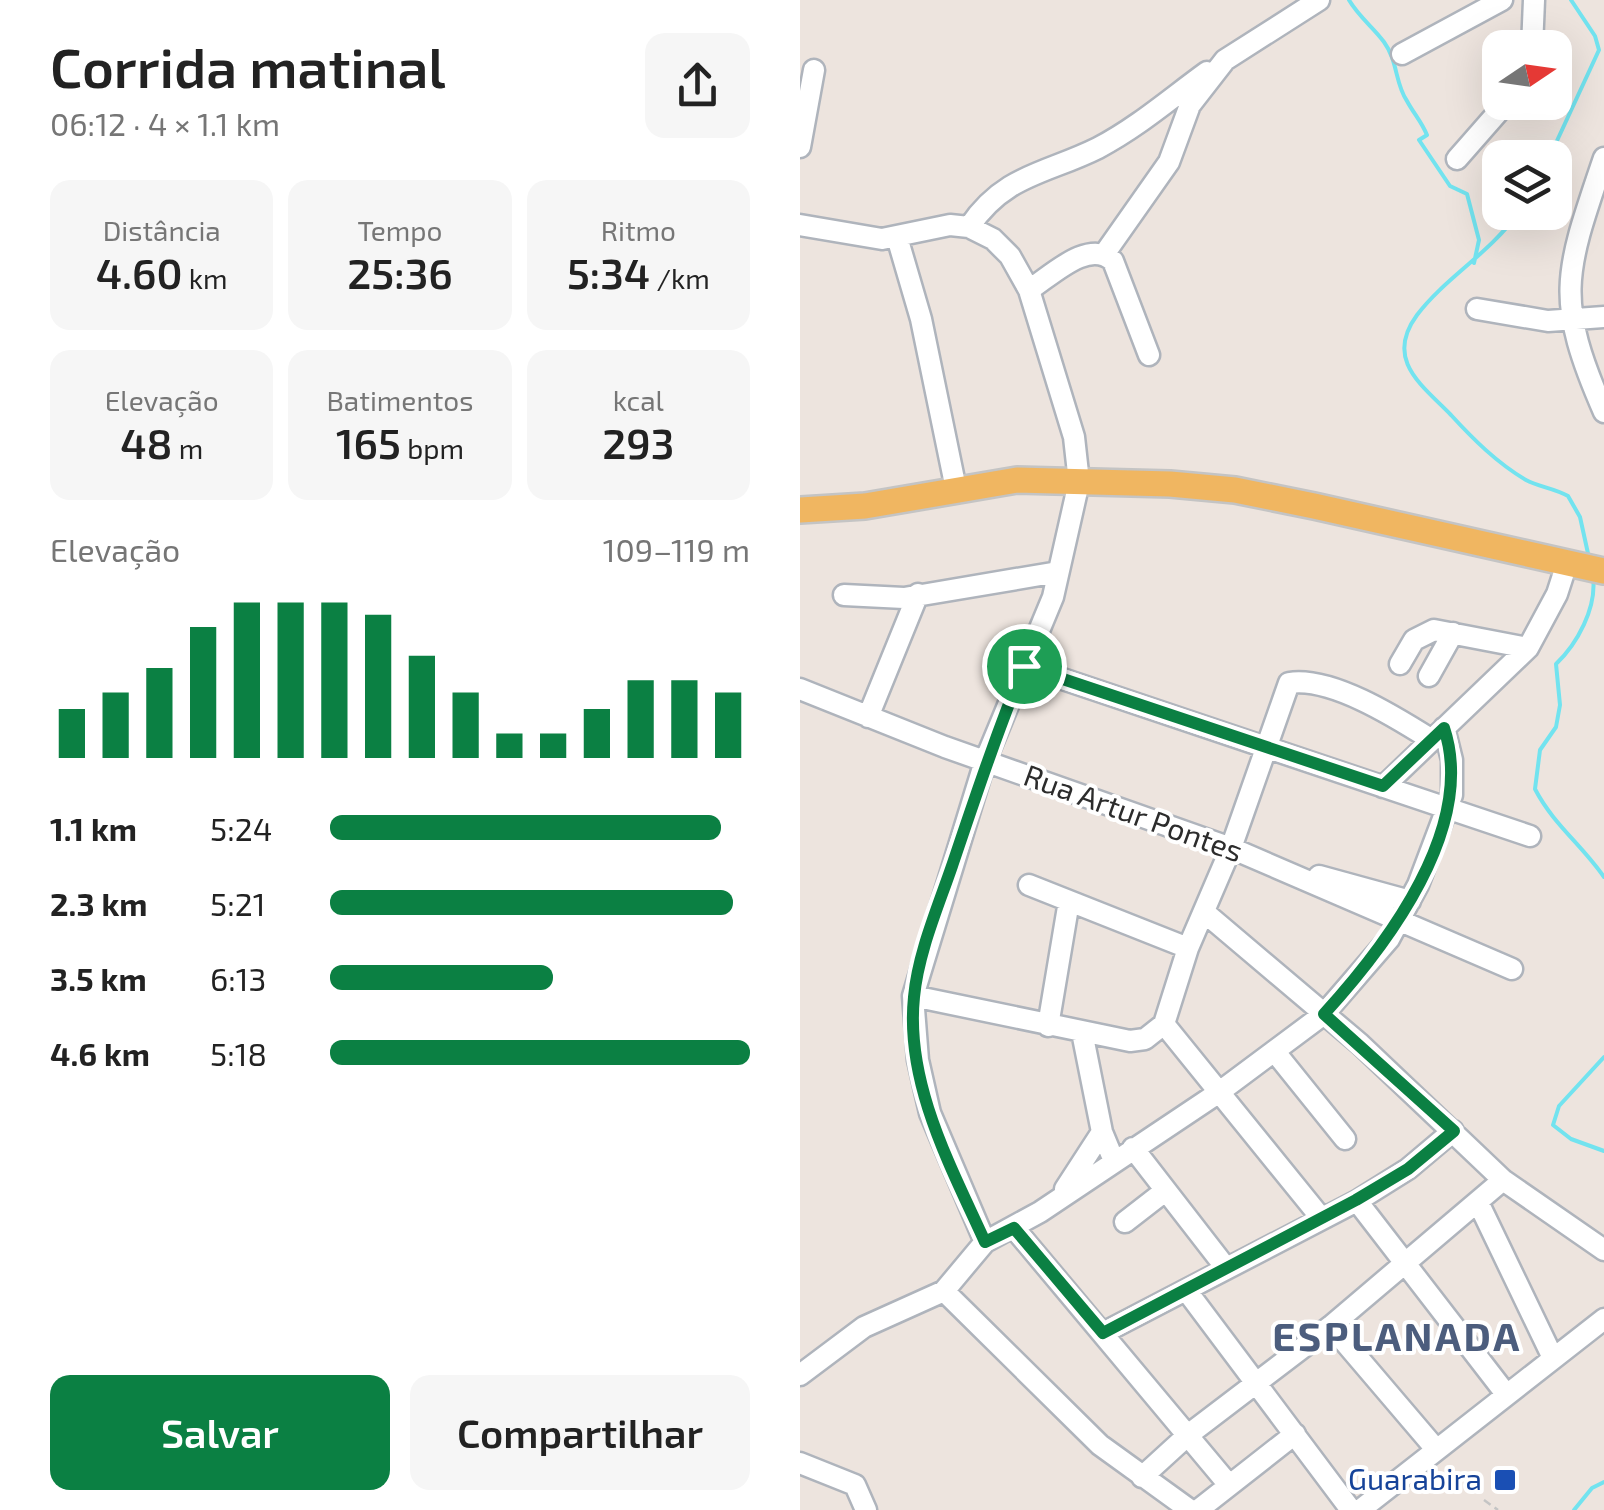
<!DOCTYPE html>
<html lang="pt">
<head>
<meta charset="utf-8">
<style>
  :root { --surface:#fff; --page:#f6f6f6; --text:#222; --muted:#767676; --accent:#0b8043 }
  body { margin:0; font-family:"Exo 2",sans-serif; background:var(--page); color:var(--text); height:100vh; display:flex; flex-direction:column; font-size:38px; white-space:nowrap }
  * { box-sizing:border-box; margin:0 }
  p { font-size:32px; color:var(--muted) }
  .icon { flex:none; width:55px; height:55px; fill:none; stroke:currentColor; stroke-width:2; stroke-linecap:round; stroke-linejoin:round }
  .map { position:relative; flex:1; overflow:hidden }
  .panel { display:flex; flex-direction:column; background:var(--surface); width:800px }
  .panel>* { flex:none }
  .needle { width:65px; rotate:77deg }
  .tools { position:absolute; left:682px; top:30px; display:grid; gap:20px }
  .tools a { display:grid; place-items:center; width:90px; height:90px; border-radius:20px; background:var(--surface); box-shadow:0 10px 40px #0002; font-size:50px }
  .pin { position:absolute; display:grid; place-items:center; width:85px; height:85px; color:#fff; margin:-42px; border:5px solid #fff; border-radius:50%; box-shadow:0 2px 10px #0007 }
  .round { display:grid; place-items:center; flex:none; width:105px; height:105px; border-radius:20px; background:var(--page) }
  .overview { display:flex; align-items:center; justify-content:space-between; height:170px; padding:0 50px }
  h1 { font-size:55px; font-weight:600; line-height:75px }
  .metrics { display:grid; grid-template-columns:repeat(3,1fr); gap:15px; height:170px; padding:10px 50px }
  .metrics div { display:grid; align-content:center; border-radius:20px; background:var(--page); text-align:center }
  .metrics b { font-size:42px; font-weight:600 }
  .metrics small { font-size:28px; font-weight:400 }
  .metrics p { font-size:28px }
  .chart { height:280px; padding:20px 50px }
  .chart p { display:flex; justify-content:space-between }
  .chart svg { width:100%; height:180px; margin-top:10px; stroke:var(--accent); stroke-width:6 }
  .action { display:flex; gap:20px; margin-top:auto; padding:20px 50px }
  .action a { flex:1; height:115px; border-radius:20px; background:var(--accent); color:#fff; font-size:40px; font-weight:600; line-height:115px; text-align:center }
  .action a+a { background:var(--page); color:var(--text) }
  ul { padding:0 50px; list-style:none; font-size:32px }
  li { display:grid; grid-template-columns:160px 120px 1fr; align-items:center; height:75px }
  li i { height:25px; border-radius:12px; background:var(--accent) }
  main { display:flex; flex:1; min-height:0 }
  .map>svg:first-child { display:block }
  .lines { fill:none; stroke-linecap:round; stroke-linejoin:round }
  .stream { stroke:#72e3ef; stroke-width:4 }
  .minor-casing { stroke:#afb4bc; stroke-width:25 }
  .major-casing { stroke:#c4c4c4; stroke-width:30 }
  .path { stroke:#c4c4c4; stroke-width:2.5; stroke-dasharray:8 5; stroke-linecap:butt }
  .minor { stroke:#fff; stroke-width:20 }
  .major { stroke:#f0b661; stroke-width:25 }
  .route-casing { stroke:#fff; stroke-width:20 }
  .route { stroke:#0b8043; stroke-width:12 }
  .transit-dot { fill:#1a4fb4; stroke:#fff; stroke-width:4 }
  .labels { text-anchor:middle; stroke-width:8; stroke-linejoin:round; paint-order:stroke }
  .street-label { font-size:30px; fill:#2c2c2c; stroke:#fff }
  .transit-label { font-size:30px; fill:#164399; stroke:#fff; text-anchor:end }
  .district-label { font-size:40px; font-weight:bold; letter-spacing:2.5px; fill:#4c5d7d; stroke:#fff }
</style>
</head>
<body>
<main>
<section class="panel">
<div class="overview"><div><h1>Corrida matinal</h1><p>06:12 · 4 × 1.1 km</p></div><a class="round"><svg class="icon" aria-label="share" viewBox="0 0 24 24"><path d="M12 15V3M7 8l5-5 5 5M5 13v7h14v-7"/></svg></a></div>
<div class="metrics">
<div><p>Distância</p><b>4.60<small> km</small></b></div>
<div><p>Tempo</p><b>25:36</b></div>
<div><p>Ritmo</p><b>5:34<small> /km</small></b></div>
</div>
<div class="metrics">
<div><p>Elevação</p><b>48<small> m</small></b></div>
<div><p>Batimentos</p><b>165<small> bpm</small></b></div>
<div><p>kcal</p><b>293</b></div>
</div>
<div class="chart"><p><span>Elevação</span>109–119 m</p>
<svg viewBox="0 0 160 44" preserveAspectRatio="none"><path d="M5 44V32M15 44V28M25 44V22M35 44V12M45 44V6M55 44V6M65 44V6M75 44V9M85 44V19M95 44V28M105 44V38M115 44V38M125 44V32M135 44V25M145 44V25M155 44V28"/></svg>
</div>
<ul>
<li><b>1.1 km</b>5:24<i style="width:93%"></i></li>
<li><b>2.3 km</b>5:21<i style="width:96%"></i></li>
<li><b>3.5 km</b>6:13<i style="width:53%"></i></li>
<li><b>4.6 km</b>5:18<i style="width:100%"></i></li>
</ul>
<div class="action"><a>Salvar</a><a>Compartilhar</a></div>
</section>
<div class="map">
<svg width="804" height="1510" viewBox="0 0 804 1510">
  <rect width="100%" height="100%" fill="#ede4de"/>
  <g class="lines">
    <path class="stream" d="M549,0C559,17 573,27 584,42C598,61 595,84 607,101C614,114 621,121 627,135L619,140L650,186L667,194L679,240L674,263
      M749,158L799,50L795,36L771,0
      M719,212C689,254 646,277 617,315C584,360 622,385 651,415C673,439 697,463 726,480C739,487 754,488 768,496L780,517L789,558
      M793,577C797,608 777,644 756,664L760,705L756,727L740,750L735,789C753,824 782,845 804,877
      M804,1057L759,1106L753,1125L771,1139L804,1151
      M774,1510L792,1488L804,1482"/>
    <defs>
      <path id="minor" d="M732,48L734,0
        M602,54L702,0
        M0,147L14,70
        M804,158C765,273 754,298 804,412
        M657,159L707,102
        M0,225L82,239L150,225L169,227L193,239L210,256L229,290L274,437L279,482L253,597L185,761L113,996L118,1060L130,1113L185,1242
        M169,227C205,174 246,174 298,148C338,127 371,98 407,72
        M97,237L121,319L156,489
        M305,253L369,162L390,105L425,60L519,0
        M229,290C251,276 289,238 313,261L349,355
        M677,309L748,321L804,317
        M44,595L104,598L258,572
        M600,664L614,640L634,630L728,648
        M224,666L730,836
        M629,676L653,633
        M0,689L145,747L431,848L712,969
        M68,717L118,594
        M583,787L728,648L757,594L767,563
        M519,876L610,901
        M229,885L388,948
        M404,912L560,1044L703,1180L804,1250
        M113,996L330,1041L345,1039L364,1024
        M364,1024L388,948L431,848L489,683C531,676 597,718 632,740
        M364,1024L522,1219
        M248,1026L269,901
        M282,1032L302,1132L314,1161
        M475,1052L545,1139
        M333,1148L426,1268
        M265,1189L302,1132
        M557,1201L706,1394
        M678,1202L753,1358
        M325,1222L365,1191
        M214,1228L429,1485
        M386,1290L551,1510
        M144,1291L300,1445L390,1510
        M531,1326L635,1448
        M303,1333L557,1201L608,1169L653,1131
        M0,1375L64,1327L144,1291L185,1242L240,1212L418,1093L524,1014L589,939L618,885L652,795V760L644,728
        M0,1463L55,1485L66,1510
        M342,1477L388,1435L531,1326L703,1180
        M398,1510L495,1434
        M560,1510L804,1319"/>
      <path id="major" d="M0,510L65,506L217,480L370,484L435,490L514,506L804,571"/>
    </defs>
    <use href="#minor" class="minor-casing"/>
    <use href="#major" class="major-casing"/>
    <path class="path" d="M684,1500L698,1510"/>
    <use href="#minor" class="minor"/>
    <use href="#major" class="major"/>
  </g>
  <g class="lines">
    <defs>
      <path id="route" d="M224,666L583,786L644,728C677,827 587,945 524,1014L654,1131L608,1169L556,1200L303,1333L214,1228L185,1242C151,1167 105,1083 114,997C118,953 138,907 152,866C175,798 197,732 224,666Z"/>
    </defs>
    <use href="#route" class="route-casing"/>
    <use href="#route" class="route"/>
  </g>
  <rect class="transit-dot" x="693" y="1468" width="24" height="24" rx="5"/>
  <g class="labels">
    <g class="street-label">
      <text transform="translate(333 814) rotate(20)" y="10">Rua Artur Pontes</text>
    </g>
    <g class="transit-label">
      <text x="682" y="1490">Guarabira</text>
    </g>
    <g class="district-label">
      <text x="597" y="1351">ESPLANADA</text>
    </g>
  </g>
</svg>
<div class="tools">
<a><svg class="needle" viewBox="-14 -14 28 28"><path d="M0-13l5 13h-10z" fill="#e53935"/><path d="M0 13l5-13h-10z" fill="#767676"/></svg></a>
<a><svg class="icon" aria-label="layers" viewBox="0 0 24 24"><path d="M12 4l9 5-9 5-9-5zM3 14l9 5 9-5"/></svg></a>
</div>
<div class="pin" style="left:224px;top:666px;background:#1e9e55"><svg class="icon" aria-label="arrive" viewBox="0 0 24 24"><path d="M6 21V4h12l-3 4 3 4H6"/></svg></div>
</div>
</main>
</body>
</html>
